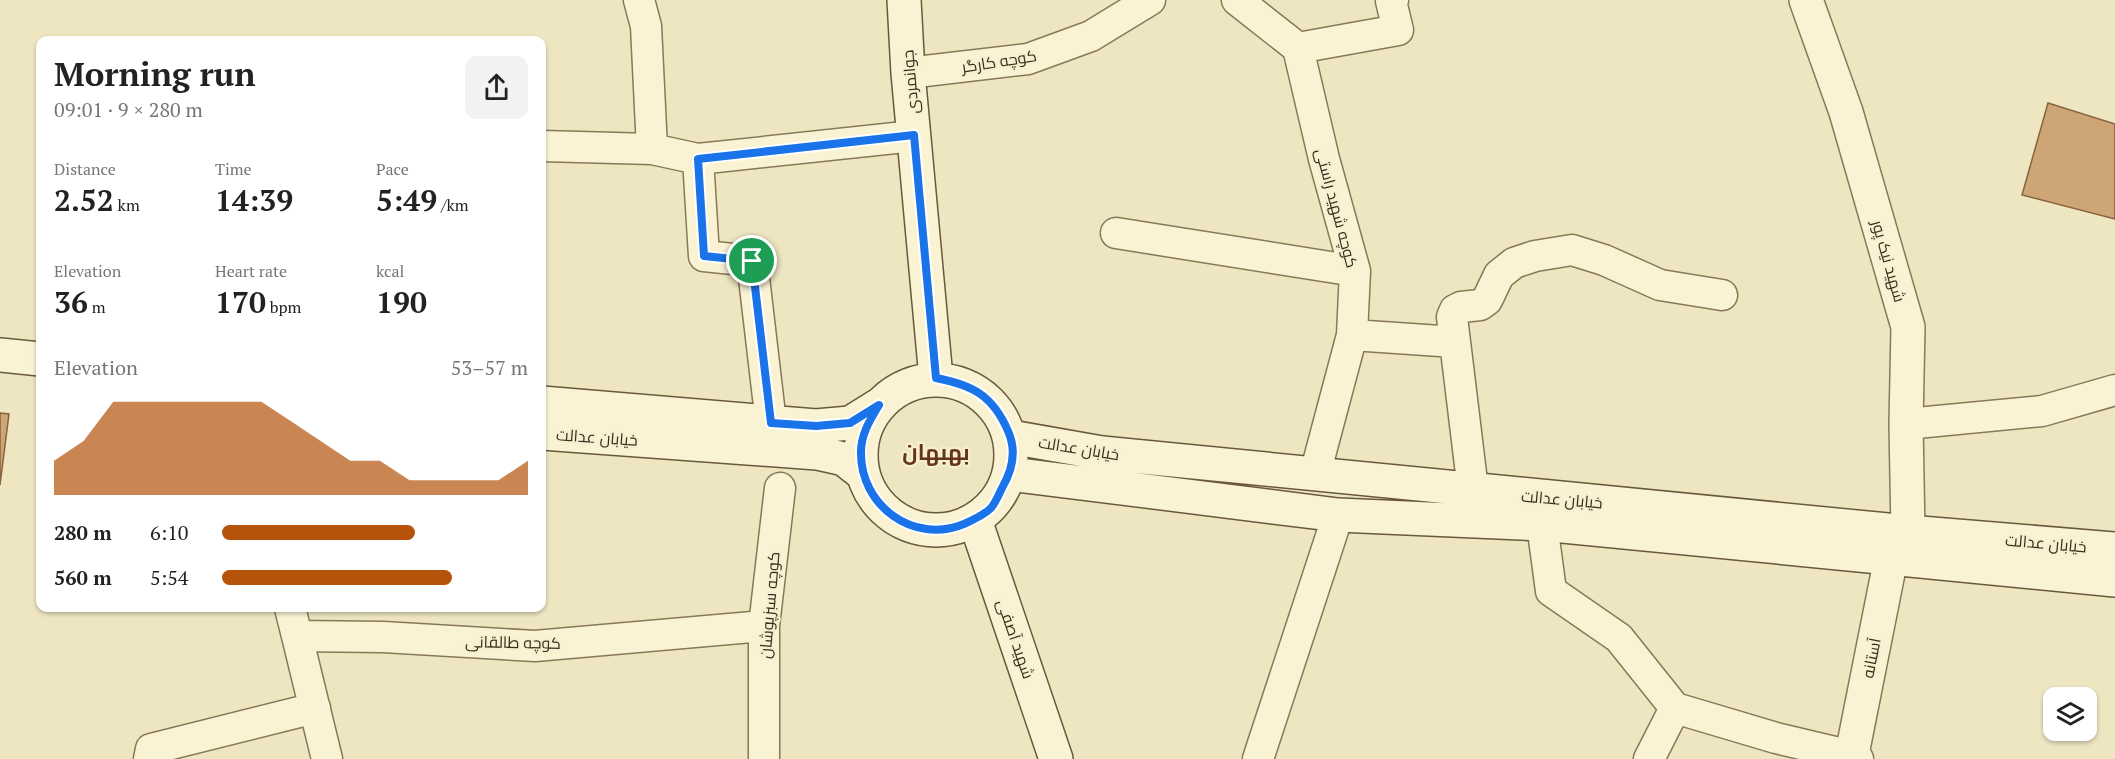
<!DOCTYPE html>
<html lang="en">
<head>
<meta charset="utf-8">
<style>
  :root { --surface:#fff; --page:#f2f2f2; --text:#222; --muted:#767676; --accent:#b45309 }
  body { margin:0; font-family:"PT Serif",Cairo,serif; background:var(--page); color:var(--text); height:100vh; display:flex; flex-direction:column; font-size:22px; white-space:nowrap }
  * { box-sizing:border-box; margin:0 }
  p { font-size:20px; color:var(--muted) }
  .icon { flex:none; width:33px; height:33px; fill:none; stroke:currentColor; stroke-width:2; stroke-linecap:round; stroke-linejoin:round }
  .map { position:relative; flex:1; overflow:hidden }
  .panel { position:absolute; left:36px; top:36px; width:510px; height:576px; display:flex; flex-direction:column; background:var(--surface); border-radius:12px; box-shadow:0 2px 4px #0004 }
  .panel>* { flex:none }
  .buttons { position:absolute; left:2043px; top:687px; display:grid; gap:12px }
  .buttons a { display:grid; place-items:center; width:54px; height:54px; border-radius:12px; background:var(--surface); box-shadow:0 2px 4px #0004; font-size:30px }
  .pin { position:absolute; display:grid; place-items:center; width:51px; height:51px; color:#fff; margin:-26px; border:3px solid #fff; border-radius:50%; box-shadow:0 2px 6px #0007 }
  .round { display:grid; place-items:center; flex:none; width:63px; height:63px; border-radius:12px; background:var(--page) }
  .overview { display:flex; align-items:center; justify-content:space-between; height:102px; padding:0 18px }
  h1 { font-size:33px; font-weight:700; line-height:45px }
  .metrics { display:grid; grid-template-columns:repeat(3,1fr); gap:9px; height:102px; padding:6px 18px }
  .metrics div { display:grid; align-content:center }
  .metrics b { font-size:30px; font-weight:700 }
  .metrics small { font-size:16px; font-weight:400 }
  .metrics p { font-size:16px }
  .chart { height:168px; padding:12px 18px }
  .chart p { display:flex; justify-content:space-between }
  .chart svg { width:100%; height:108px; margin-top:6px; fill:var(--accent); opacity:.7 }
  ul { padding:0 18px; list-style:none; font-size:20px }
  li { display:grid; grid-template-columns:96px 72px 1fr; align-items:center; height:45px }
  li i { height:15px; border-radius:8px; background:var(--accent) }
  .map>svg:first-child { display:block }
  .building { fill:#cda576; stroke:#88643e; stroke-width:1.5 }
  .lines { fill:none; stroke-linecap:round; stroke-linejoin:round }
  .minor-casing { stroke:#887858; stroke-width:33 }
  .tertiary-casing { stroke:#887858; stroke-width:36 }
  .secondary-casing { stroke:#6a583c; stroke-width:36 }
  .minor { stroke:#f9f3d4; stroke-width:30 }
  .tertiary { stroke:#f9f3d4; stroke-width:33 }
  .secondary { stroke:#f9f3d4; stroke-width:33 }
  .route-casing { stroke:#fff; stroke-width:12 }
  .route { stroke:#1a73e8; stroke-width:8 }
  .labels { text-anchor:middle; stroke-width:4.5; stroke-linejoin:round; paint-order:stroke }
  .street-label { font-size:16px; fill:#382d1d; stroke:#f6f0d1 }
  .district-label { font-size:22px; font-weight:bold; fill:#65341c; stroke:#f6f0d1 }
</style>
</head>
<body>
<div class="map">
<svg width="2115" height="759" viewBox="0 0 2115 759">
  <rect width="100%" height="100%" fill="#eee6c1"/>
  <path class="building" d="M2048,103L2115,124V219L2022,195Z
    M0,413L9,414L0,485Z"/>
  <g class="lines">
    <defs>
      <path id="minor" d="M639,0L646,26L652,149L698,159L704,256L752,261L771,423
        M1237,0L1298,48L1398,30L1391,1L1393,0
        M1298,48L1324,159L1355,271L1352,335L1315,474
        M908,73L1028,59L1091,36L1150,0
        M542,146L652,149
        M698,159L914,136
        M1116,233L1355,271
        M1352,335L1455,342
        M1906,424L2042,411L2115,390
        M1473,490L1452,317L1455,310L1461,307L1480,305L1487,300L1499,275L1514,263L1535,256L1572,250L1604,260L1660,285L1722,295
        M1542,524L1551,591L1619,638L1675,708L1776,738L1852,756L1858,759
        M290,608L297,636
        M149,759L151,749L315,708
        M327,759L297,636L383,637L535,646L764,626
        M764,759V626L780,488
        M1258,759L1338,515
        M1649,759L1675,708"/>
      <path id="tertiary" d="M1806,0L1846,112L1908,327L1906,424L1908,532
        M1851,759L1891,558"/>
      <path id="secondary" d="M904,0L908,73L936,378
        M0,355L40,359
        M861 455a75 75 0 1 1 150 0a75 75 0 1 1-150 0Z
        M542,403L816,426L850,423L879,405
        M542,433L817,453L844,459L863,474
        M1011,437L1102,453L1908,532L2115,549
        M1010,474L1338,515L1542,524L2115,580
        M975,520L1056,759"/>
    </defs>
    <use href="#minor" class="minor-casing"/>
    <use href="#tertiary" class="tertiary-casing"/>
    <use href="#secondary" class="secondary-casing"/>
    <use href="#minor" class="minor"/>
    <use href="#tertiary" class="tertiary"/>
    <use href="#secondary" class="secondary"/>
  </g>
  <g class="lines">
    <defs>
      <path id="route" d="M914,135L936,378C973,385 993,396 1008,431C1017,451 1012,471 1002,488C999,494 996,502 991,508C984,515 973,520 964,524C913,545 860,505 861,452C861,434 870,420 879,405L850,423L816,426L771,423L752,261L704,256L698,159Z"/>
    </defs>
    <use href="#route" class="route-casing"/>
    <use href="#route" class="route"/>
  </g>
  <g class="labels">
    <g class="street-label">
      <text transform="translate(999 61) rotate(-9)" y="6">کوچه کارگر</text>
      <text transform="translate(910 82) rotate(-95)" y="6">جوانمردی</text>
      <text transform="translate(1337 208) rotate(75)" y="6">کوچه شهید راستی</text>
      <text transform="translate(1889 261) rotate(74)" y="6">شهید نیک پور</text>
      <text transform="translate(597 437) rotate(4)" y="6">خیابان عدالت</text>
      <text transform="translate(1079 448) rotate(9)" y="6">خیابان عدالت</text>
      <text transform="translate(1562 499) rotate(5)" y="6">خیابان عدالت</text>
      <text transform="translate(2046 543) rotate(5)" y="6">خیابان عدالت</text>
      <text transform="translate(769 605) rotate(-85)" y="6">کوچه سبزپوشان</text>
      <text transform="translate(1016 639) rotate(71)" y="6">شهید آصفی</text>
      <text transform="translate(513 642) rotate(1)" y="6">کوچه طالقانی</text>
      <text transform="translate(1871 658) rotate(-79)" y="6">آستانه</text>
    </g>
    <g class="district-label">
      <text x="936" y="460">بهبهان</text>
    </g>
  </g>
</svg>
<div class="buttons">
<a><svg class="icon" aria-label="layers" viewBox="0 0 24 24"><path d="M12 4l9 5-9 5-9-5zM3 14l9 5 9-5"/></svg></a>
</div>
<div class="pin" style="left:752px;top:261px;background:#1e9e55"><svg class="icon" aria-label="arrive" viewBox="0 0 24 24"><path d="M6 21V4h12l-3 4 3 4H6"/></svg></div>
<section class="panel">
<div class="overview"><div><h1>Morning run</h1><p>09:01 · 9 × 280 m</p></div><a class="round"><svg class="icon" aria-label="share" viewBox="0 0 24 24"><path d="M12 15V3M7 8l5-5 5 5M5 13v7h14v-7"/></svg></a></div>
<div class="metrics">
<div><p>Distance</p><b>2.52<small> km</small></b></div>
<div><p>Time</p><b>14:39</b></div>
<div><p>Pace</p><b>5:49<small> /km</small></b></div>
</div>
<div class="metrics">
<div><p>Elevation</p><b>36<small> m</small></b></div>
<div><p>Heart rate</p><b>170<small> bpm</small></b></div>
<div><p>kcal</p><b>190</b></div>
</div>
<div class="chart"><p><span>Elevation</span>53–57 m</p>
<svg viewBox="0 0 160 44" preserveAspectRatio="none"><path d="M0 44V30L10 22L20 6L30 6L40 6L50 6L60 6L70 6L80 14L90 22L100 30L110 30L120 38L130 38L140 38L150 38L160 30V44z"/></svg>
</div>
<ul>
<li><b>280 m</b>6:10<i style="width:63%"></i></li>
<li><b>560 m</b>5:54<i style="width:75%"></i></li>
</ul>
</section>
</div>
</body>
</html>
